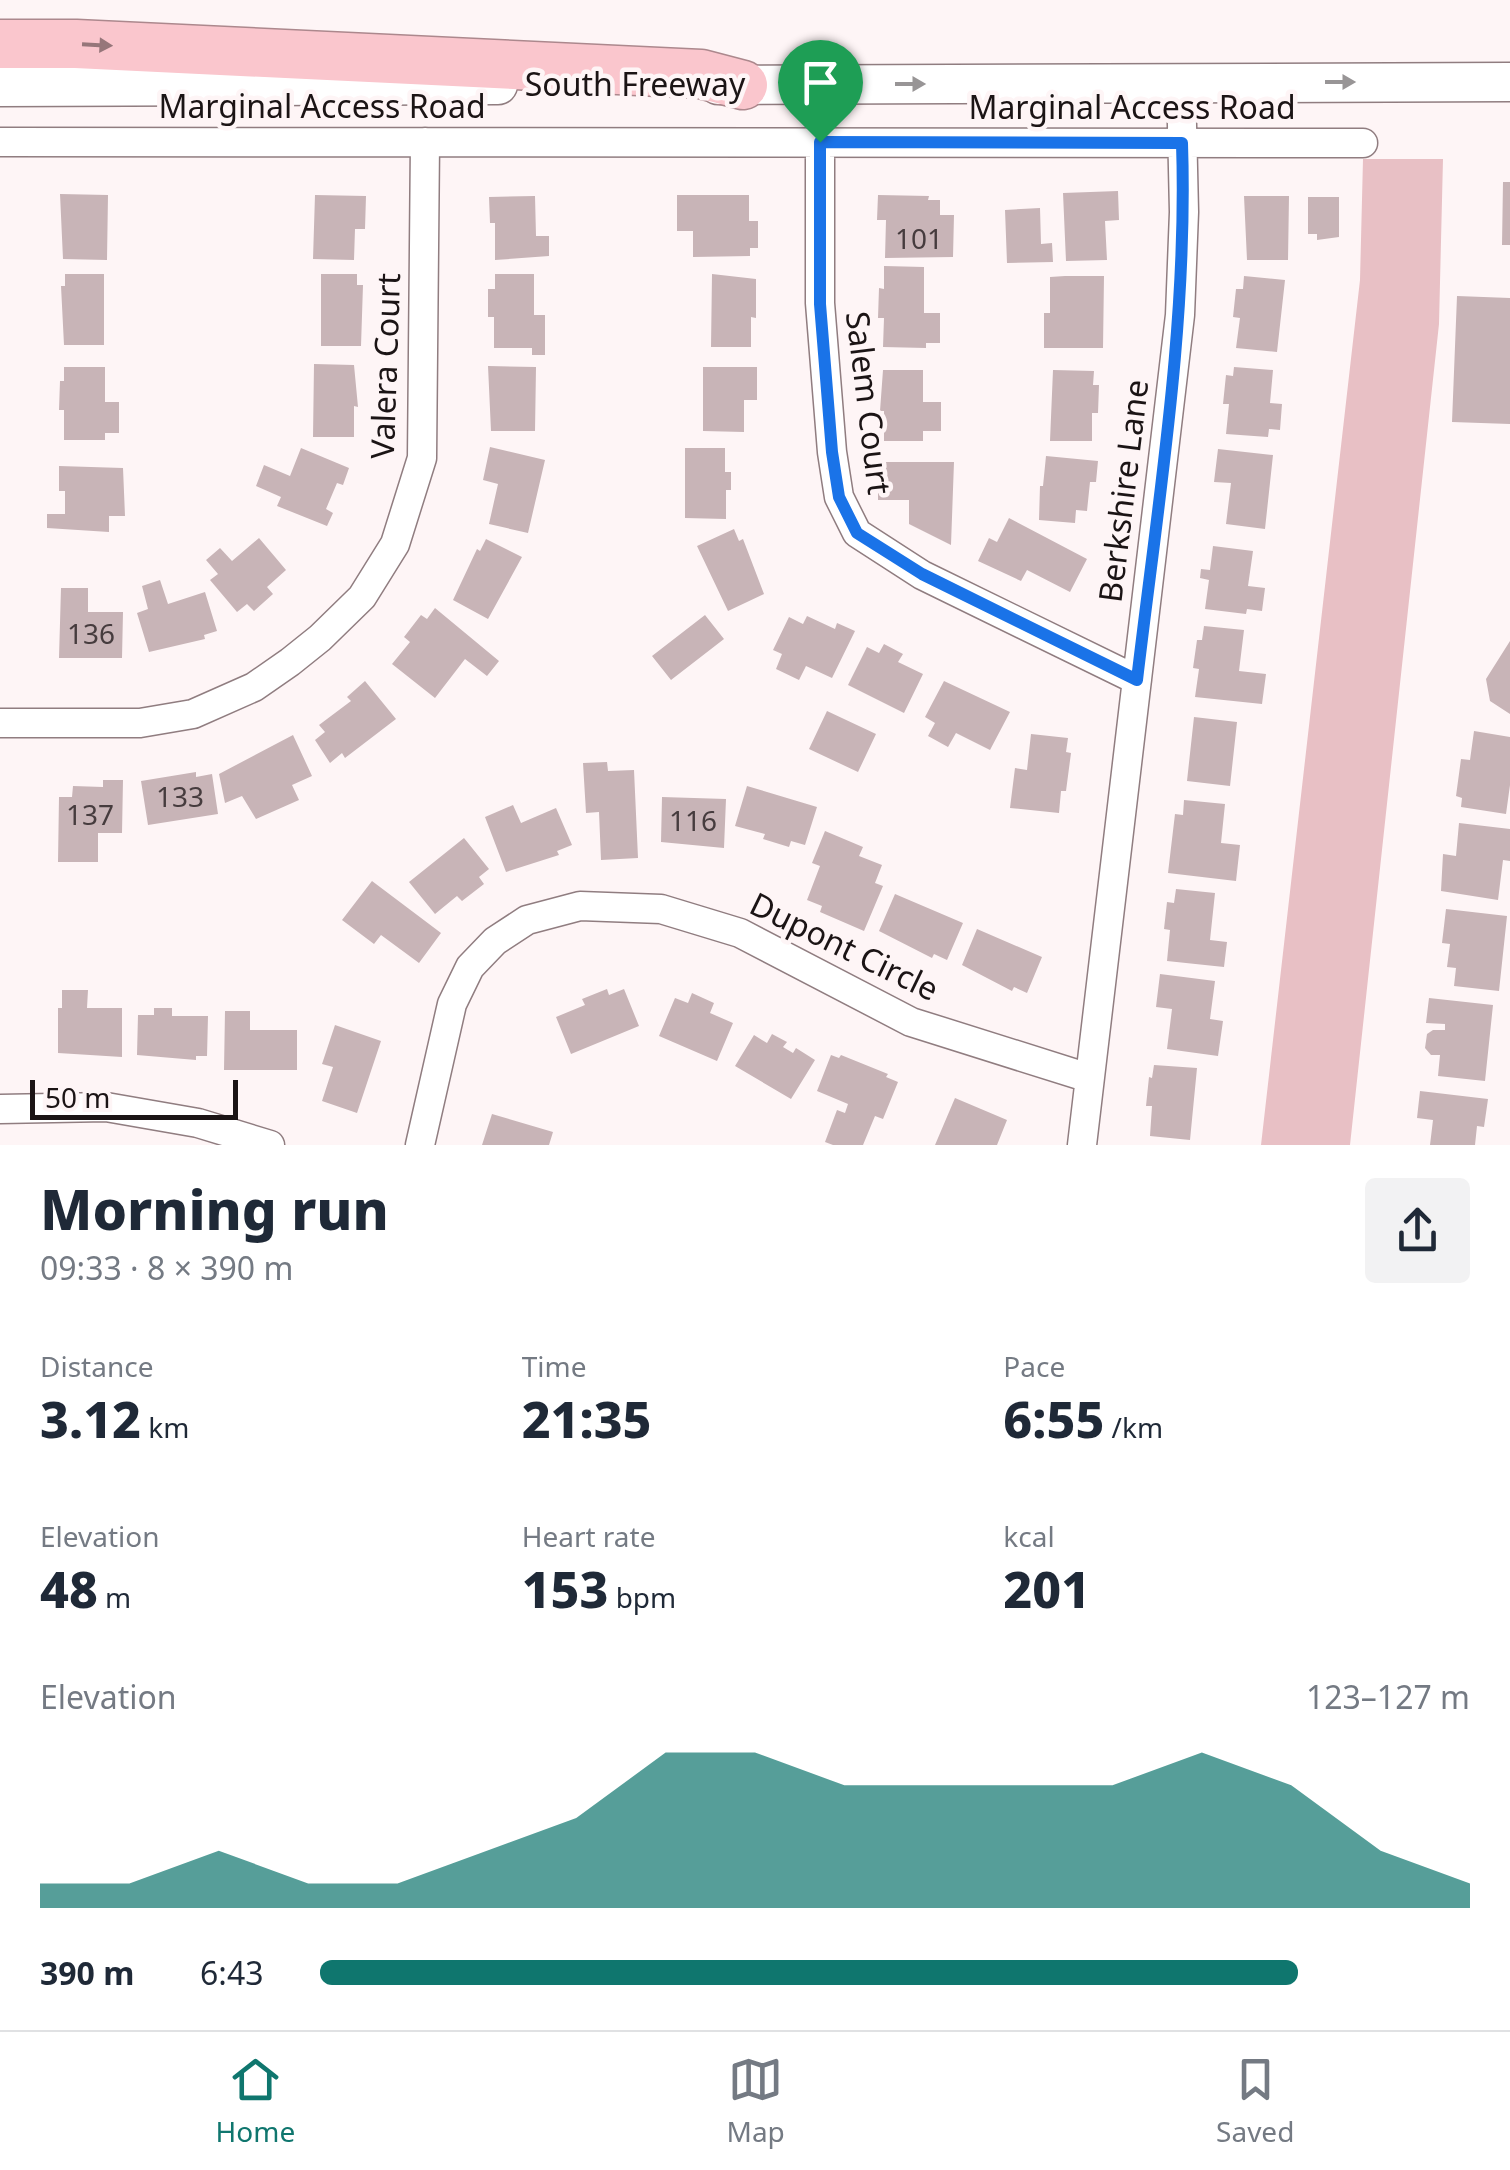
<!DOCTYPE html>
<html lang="en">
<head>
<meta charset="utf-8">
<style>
  :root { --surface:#fff; --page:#f2f2f3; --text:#1f2937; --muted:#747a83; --line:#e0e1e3; --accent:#0f766e }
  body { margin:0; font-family:"Noto Sans",sans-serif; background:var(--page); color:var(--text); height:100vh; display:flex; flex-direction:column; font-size:38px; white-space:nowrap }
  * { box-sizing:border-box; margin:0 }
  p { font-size:32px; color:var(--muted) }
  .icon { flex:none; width:55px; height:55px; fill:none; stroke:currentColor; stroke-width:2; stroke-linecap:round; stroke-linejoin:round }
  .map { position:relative; height:1145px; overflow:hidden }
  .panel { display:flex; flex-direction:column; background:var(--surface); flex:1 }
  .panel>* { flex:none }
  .scale { position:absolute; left:30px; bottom:25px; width:208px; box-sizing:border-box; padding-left:10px; border:5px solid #1b1415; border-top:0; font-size:28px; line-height:35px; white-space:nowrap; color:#1b1415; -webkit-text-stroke:8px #fef5f6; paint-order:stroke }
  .pin { position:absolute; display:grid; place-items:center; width:85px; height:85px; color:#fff; margin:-102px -42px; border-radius:50% 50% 50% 0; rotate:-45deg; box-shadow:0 0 10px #0007 }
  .pin .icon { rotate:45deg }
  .round { display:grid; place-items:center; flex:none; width:105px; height:105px; border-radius:10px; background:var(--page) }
  .overview { display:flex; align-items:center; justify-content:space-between; height:170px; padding:0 40px }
  h1 { font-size:55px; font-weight:800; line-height:75px }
  .stats { display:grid; grid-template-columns:repeat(3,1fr); gap:15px; height:170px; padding:10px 40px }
  .stats div { display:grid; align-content:center }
  .stats b { font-size:50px; font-weight:800 }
  .stats small { font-size:28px; font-weight:400 }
  .stats p { font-size:28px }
  .chart { height:280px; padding:20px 40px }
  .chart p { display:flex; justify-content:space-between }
  .chart svg { width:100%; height:180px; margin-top:10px; fill:var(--accent); opacity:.7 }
  ul { padding:0 40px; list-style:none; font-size:32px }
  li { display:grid; grid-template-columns:160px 120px 1fr; align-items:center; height:75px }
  li i { height:25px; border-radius:12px; background:var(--accent) }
  .menu { display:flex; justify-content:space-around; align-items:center; height:140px; border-top:2px solid var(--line); background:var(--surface); font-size:28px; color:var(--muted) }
  .menu a { display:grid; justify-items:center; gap:5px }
  .menu .active { color:var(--accent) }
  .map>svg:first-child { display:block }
  .green { fill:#e8c0c5 }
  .building { fill:#c8b4b7 }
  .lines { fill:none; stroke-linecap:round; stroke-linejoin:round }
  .minor-casing { stroke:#907d80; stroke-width:31 }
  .secondary-casing { stroke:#907d80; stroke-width:41 }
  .motorway-casing { stroke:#ac888d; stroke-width:51 }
  .minor { stroke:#fff; stroke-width:28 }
  .secondary { stroke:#fff; stroke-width:38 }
  .motorway { stroke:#fac6cd; stroke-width:48 }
  .oneway { fill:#96767a }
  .oneway2 { fill:#989596 }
  .route-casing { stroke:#fff; stroke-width:20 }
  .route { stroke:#1a73e8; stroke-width:12 }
  .labels { text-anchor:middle; stroke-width:9; stroke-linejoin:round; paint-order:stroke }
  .number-label { font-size:28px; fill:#463c3e }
  .street-label { font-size:32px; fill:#1b1415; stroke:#fef5f6 }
</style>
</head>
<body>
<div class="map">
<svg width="1510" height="1145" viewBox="0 0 1510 1145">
  <rect width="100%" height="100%" fill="#fef5f6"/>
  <path class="green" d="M1363,159H1443L1439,324L1350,1145H1261L1360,280Z"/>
  <path class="building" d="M1503,182H1510V245H1502Z
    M1118,191L1119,220L1105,221L1107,260L1066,261L1063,193Z
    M60,194L108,195L107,260L63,259Z
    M315,195L366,196L365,229H355L354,260L313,259Z
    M677,195H749V221H758V248H750V256L693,257V231H677Z
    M878,195L929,196L928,200H940V215H954L953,257L885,258L886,220H877Z
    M535,196L536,236H549V256L495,260V223H490L489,197Z
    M1244,196H1289L1288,260H1247Z
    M1308,197H1339V237L1317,240V234H1308Z
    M1040,208L1041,244L1052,243L1053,262L1007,263L1005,210Z
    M884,266L924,267V313H940V343H926V348L883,347L884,318H878L879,288L884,289Z
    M65,274H104V345H64L61,286H65Z
    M321,274H357V285H363L361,346H321Z
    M495,274H534V315H545V355H532V348H494V317H488V289H495Z
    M712,274L756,279V318L751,317V347H711Z
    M1065,276H1104L1103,348H1044V313H1050V277Z
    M1244,276L1285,280L1277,352L1236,348L1240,318L1233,317L1236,289H1243Z
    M1457,296L1510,298V424L1452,422Z
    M314,364L354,365L358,407L354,406V437H313Z
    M488,366L536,367L535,431H491Z
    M64,367H105V402H119V433H105V440H64V410H59L60,381H64Z
    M703,367H757V400H744V432L703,431Z
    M1234,367L1273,370L1270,403L1282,404L1280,430L1269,429L1268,437L1226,434L1229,404H1223L1226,375L1233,376Z
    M883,370H923V402H941V431H923V441H884V411H880Z
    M1053,370L1094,371L1093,385H1099L1098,413H1092V441H1050Z
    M490,447L545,460L528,533L489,524L498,484L483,480Z
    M301,448L349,468L343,485L337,483L326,509L333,513L327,526L277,506L281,497L256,486L264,465L290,476Z
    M685,448H725V472H731V490H726V519L685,518Z
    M1218,449L1273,455L1265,529L1226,524L1231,483L1214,482Z
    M1046,456L1098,461L1096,482H1090L1087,511L1076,510L1075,523L1039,520L1040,486H1043Z
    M878,462H954L951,545L909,524V500H878Z
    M59,466L123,468L125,516H109V532L47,528V514H65V491H59Z
    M1009,518L1087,559L1070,592L1027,570L1021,581L978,561L989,538L997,542Z
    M734,529L739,541L743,539L764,594L728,611L697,546Z
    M259,538L286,570L267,587L273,594L254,611L247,604L237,612L210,580L218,574L206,560L220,548L232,561Z
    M486,539L522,557L488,619L453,600L477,549L480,551Z
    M1213,546L1253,551L1248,586L1265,588L1262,611L1247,609L1246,614L1205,609L1209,580L1200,578L1201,569L1210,570Z
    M160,580L168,604L205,592L217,631L204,635L205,639L149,652L137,613L148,609L142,586Z
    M61,588H88V612H123L122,658H59Z
    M435,608L499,661L487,676L465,659L435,698L392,664L410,642L404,637L421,615L427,619Z
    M705,615L724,639L671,680L652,656Z
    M807,616L835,629L837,623L855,631L832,678L806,666L799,680L776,669L782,654L773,650L789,617L803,624Z
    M1204,626L1244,630L1239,671L1266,674L1262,704L1195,697L1199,669L1193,668L1197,640H1202Z
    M1510,641V714L1490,701L1486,679Z
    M884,644L903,654L898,662L923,674L904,713L848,685L867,647L879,653Z
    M365,681L396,719L345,758L342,753L330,763L315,740L325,732L319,725L351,701L347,697Z
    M944,681L1010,712L990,750L956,733L948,747L928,736L935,723L925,717Z
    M827,711L876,734L858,772L809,749Z
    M1194,717L1237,722L1230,786L1187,781Z
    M1474,731L1510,737V785L1506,814L1461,807L1462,798L1456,796L1461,759L1470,760Z
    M1031,734L1068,738L1066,752L1071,753L1066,791H1061L1059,813L1010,808L1015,768L1027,770Z
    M293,735L312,776L292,785L299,800L256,819L242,796L225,803L219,774Z
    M607,762L608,771L634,770L638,858L601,860L599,812L586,813L583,763Z
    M196,772V777L212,774L218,814L148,825L141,781Z
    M103,780H123L122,833H98V862H58L59,797H72L73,786L103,787Z
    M747,786L817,807L805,845L791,841L789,847L763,839L765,834L735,826Z
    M662,797L726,799L724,848L661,842Z
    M1184,800L1225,804L1221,843L1240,845L1236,881L1168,873L1175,814L1183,815Z
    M513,805L521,823L556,808L572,845L557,851L559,855L506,872L485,817Z
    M1459,823L1510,829V861L1503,860L1498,900L1441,891L1443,854L1456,856Z
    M825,831L863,847L859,856L882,865L875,883L883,886L864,931L820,912L822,906L807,900L820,866L812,863Z
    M464,838L489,869L479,877L484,884L462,901L457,896L435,914L409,882Z
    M372,881L441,933L419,963L381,935L374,944L342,920Z
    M1176,889L1215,893L1210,940L1227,942L1224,967L1167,961L1170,930L1164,929L1167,902L1174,903Z
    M895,894L963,923L947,960L934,954L932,958L879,931Z
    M1446,909L1507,916L1499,991L1454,986L1456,968L1447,967L1450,944L1442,943Z
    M977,929L1042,957L1027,993L1014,987L1012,991L962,965Z
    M1160,974L1215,981L1210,1019L1223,1021L1218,1056L1167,1049L1172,1009L1156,1007Z
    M607,989L609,995L624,989L639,1026L571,1054L556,1017L585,1005L582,999Z
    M62,990H88L87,1008H122V1057L58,1053V1008H62Z
    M692,993L714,1003L710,1013L733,1023L717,1061L659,1036L675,998L688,1003Z
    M1429,998L1493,1005L1485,1081L1438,1076L1440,1055H1431L1425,1048L1427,1034L1433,1030H1445V1024L1426,1023Z
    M154,1008H172V1016H208L207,1056H196V1060L137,1055L138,1015H154Z
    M225,1011H250V1030H297V1070H224Z
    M335,1025L381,1041L357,1113L322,1101L333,1067L322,1064Z
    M772,1034L787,1042L783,1047L793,1053L796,1048L815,1060L791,1099L735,1066L754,1035L767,1043Z
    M831,1055L839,1058L841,1055L888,1074L886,1077L898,1082L883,1119L875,1116L863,1145H833L825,1142L837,1110L845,1113L848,1104L817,1091Z
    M1154,1065L1197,1068L1190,1140L1150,1136L1152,1106H1146L1149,1077L1152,1078Z
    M1420,1091L1488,1099L1484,1127L1477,1126L1475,1145H1430L1433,1120L1417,1118Z
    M955,1098L1007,1120L997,1145H935Z
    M492,1114L553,1132L549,1145H482Z"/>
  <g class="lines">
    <defs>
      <path id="minor" d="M0,142L1363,143
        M820,142V303L832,452L839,497L857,533L922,575L1137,680
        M0,723H140L193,714L254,687L290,662L320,638L362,597L395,544L422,458L425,142
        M0,1109L106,1107L198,1123L270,1145
        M420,1145L452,1004L470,967L495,941L527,920L580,906L661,909L740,933L911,1022L1089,1078
        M1082,1145L1180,315L1184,212L1181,82"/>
      <path id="secondary" d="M718,85L1510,82
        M0,87L498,85"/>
      <path id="motorway" d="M0,44H76L701,74L743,85"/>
    </defs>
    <use href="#minor" class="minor-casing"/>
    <use href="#secondary" class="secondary-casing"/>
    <use href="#motorway" class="motorway-casing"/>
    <use href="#minor" class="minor"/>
    <use href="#secondary" class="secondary"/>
    <use href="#motorway" class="motorway"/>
  </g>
  <defs><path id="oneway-solid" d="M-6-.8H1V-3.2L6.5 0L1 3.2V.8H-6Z" transform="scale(2.5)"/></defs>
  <use class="oneway" href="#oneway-solid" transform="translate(97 45) rotate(3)"/>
  <g class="oneway2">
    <use href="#oneway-solid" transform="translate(1340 82)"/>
    <use href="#oneway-solid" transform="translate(910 84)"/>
  </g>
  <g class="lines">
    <defs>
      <path id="route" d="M820,142L1182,143C1188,323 1158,502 1137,680L922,574L857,533L839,497L832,452L820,304Z"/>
    </defs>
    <use href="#route" class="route-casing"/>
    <use href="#route" class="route"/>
  </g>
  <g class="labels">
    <g class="number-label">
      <text x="919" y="249">101</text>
      <text x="91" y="644">136</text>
      <text x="180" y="807">133</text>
      <text x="90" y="825">137</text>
      <text x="693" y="831">116</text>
    </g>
    <g class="street-label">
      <text x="635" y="96">South Freeway</text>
      <text x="322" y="118">Marginal Access Road</text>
      <text x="1132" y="119">Marginal Access Road</text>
      <text transform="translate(386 366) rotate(-88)" y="11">Valera Court</text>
      <text transform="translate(868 403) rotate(83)" y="11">Salem Court</text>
      <text transform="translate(1124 491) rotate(-83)" y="11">Berkshire Lane</text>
      <text transform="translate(844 947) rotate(26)" y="11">Dupont Circle</text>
    </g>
  </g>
</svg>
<div class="scale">50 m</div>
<div class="pin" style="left:820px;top:142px;background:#1e9e55"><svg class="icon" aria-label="arrive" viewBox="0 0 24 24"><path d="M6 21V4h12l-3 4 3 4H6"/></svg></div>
</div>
<section class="panel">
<div class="overview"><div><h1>Morning run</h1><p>09:33 · 8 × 390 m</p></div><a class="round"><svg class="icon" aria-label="share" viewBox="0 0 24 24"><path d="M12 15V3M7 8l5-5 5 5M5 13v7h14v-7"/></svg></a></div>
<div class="stats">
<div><p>Distance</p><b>3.12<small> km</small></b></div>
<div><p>Time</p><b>21:35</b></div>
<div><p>Pace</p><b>6:55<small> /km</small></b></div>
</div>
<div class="stats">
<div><p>Elevation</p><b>48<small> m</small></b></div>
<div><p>Heart rate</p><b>153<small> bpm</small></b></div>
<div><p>kcal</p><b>201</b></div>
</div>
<div class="chart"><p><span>Elevation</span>123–127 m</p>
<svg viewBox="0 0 160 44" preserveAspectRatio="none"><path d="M0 44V38L10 38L20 30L30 38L40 38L50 30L60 22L70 6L80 6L90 14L100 14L110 14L120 14L130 6L140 14L150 30L160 38V44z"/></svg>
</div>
<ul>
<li><b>390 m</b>6:43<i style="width:85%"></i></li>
</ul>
</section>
<nav class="menu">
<a class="active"><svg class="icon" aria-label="home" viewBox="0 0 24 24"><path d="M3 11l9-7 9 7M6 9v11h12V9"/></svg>Home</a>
<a><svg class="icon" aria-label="map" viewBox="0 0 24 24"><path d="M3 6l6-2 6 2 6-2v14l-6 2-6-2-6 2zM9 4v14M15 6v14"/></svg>Map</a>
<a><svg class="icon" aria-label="saved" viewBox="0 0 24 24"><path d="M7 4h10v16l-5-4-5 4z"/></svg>Saved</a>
</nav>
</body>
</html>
